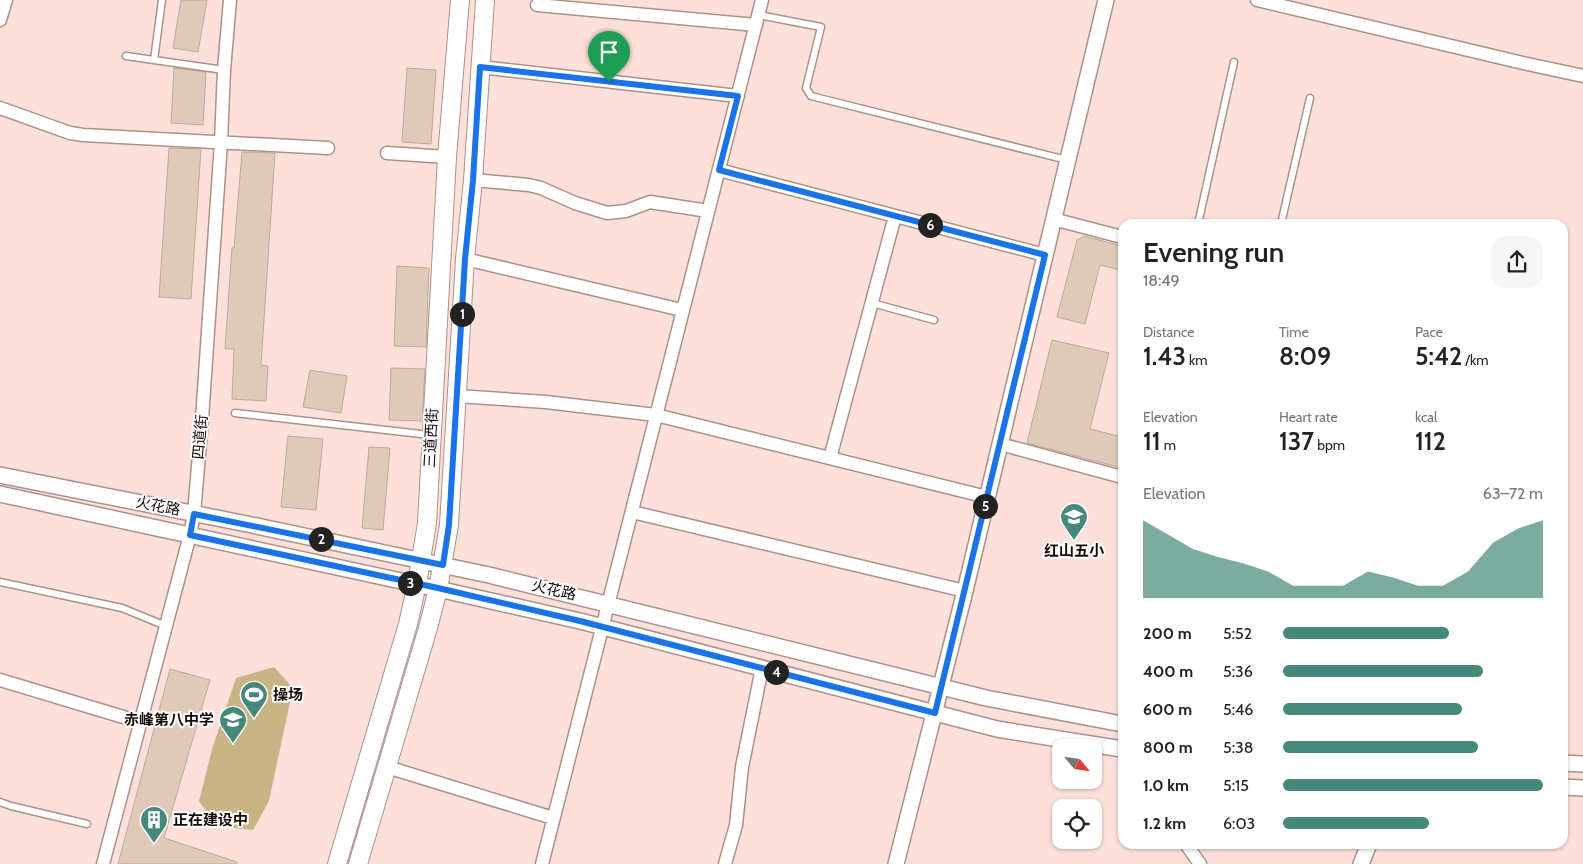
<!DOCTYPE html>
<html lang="en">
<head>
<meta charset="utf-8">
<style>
  :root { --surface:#fff; --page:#f6f6f6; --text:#222; --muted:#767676; --accent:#468879 }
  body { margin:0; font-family:Cabin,"Noto Sans SC",sans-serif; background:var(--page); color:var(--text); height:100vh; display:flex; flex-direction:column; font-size:19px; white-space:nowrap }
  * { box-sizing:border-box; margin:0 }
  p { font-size:16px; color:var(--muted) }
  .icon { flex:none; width:28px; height:28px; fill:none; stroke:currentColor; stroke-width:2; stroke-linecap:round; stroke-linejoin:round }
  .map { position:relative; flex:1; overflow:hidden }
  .sheet { position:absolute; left:1118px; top:219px; width:450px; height:630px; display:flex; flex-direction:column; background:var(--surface); border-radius:15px; box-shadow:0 1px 4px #0004 }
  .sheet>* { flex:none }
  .needle { width:32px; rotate:119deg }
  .fabs { position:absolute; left:1052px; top:739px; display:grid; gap:10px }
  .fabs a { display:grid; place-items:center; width:50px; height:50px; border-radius:10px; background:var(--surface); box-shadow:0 1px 4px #0004; font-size:25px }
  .pin { position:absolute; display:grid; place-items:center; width:42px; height:42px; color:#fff; margin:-51px -21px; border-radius:50% 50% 50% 0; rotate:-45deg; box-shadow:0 0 5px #0007 }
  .pin .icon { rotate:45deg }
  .km { position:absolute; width:25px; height:25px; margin:-12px; border-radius:50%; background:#222; color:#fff; font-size:14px; line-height:25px; text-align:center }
  .round { display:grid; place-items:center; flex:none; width:52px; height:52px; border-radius:15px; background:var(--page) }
  .headline { display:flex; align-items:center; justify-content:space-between; height:85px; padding:0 25px }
  h1 { font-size:28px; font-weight:600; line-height:38px }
  .figures { display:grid; grid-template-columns:repeat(3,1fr); gap:8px; height:85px; padding:5px 25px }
  .figures div { display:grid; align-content:center }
  .figures b { font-size:25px; font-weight:600 }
  .figures small { font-size:14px; font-weight:400 }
  .figures p { font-size:14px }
  .chart { height:140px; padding:10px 25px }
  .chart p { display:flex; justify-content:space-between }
  .chart svg { width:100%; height:90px; margin-top:5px; fill:var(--accent); opacity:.7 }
  ul { padding:0 25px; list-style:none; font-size:16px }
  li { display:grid; grid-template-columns:80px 60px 1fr; align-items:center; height:38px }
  li i { height:12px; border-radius:6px; background:var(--accent) }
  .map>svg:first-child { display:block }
  .green { fill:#c8b586 }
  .building { fill:#e0cbba; stroke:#beaa99 }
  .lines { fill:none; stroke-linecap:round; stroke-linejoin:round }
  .service-casing { stroke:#ac918c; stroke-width:9 }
  .minor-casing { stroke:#ac918c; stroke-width:15 }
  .tertiary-casing { stroke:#ac918c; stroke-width:18 }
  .secondary-casing { stroke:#ac918c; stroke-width:20 }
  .service { stroke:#fff; stroke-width:6 }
  .minor { stroke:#fff; stroke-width:12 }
  .tertiary { stroke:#fff; stroke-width:15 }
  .secondary { stroke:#fff; stroke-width:18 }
  .route-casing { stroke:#fff; stroke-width:10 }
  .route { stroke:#1a73e8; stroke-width:6 }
  .labels { text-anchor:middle; stroke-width:4; stroke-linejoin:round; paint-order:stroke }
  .street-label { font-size:15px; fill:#150c0a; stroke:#fff }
  .poi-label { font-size:15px; font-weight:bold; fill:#150c0a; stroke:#fff; text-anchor:start }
</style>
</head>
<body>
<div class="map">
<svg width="1583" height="864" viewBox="0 0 1583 864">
  <rect width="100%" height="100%" fill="#fde0da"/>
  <path class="green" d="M274,667L293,688L269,801L253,830C225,828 215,825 199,801L212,749L236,678Z"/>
  <path class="building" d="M181,0H207L198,52L173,48Z
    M174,68L206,72L203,125L171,123Z
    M407,68L436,70L431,144L402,142Z
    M169,148L201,149L191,299L159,297Z
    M242,152L275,153L261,365L268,366L266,401L232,399L234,349H225L232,248H234Z
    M1084,236L1122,246V262L1120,270L1100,265L1085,324L1057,317L1077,240Z
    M397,266L429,268L426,347L394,346Z
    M1052,340L1109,353L1090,429L1122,437V468L1027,443Z
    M391,368L425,369L422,421L389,420Z
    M310,370L347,376L341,413L303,407Z
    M288,436L323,439L316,510L281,507Z
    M369,447L390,448L383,530L362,528Z
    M170,669L210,680L164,838L237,862V864H118Z"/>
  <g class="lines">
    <defs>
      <path id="service" d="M759,15L821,27L806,88L811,96L1067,160
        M126,56L224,70
        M154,60L162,0
        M1198,224L1234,62
        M1281,224L1310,98
        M872,303L934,320
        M235,413L430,435
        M0,582L122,608L166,626
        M0,802L11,806L87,824"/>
      <path id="minor" d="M1257,0L1523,63L1583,76
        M537,5L756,25
        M0,20L6,0
        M480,67L738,96
        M0,108L70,133L83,135L328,148
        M387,153L447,157
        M719,170L1045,255
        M473,180L529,185L541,188L575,203L607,213L626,211L650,202L708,211
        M1053,219L1122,237
        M465,259L682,310
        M457,396L546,402L656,415L987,497
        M1000,444L1122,477
        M830,458L895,216
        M632,512L965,591
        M0,680L140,722
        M387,767L553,818
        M1186,844L1200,864
        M103,864L190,535L194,514L202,419L221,142L224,70L230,0
        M542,864L762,0
        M725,864L736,825L742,767L762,668"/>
      <path id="tertiary" d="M0,475L247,524L489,575L986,698L1122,724
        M0,494L438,589L580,621L997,729L1122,749
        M1562,763L1583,764
        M1562,787L1583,788
        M896,864L965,591L1106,0
        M1361,864L1369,844"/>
      <path id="secondary" d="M337,864L408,624L417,584L427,523L447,157L460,0
        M358,864L428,628L438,589L449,525L465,259L473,180L485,0"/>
    </defs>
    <use href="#service" class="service-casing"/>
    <use href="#minor" class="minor-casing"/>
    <use href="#tertiary" class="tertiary-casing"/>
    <use href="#secondary" class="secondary-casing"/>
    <use href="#service" class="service"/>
    <use href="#minor" class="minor"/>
    <use href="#tertiary" class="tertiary"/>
    <use href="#secondary" class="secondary"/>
  </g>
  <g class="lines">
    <defs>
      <path id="route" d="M480,67L738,96L719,170L1045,255L935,713L580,621L438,588L190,535L194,514L443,565L449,525L465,259L473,180Z"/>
    </defs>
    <use href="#route" class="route-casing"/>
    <use href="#route" class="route"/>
  </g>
  <defs>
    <symbol id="school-pin" viewBox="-11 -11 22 30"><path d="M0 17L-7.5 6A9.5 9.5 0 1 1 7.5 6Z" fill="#468879" stroke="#fff"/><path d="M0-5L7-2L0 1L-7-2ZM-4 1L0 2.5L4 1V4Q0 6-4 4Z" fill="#fff"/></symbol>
    <symbol id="stadium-pin" viewBox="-11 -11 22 30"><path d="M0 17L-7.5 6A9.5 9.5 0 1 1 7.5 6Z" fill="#468879" stroke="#fff"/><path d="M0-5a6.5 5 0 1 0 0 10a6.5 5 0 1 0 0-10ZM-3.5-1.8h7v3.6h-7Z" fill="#fff"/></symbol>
    <symbol id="building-pin" viewBox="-11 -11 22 30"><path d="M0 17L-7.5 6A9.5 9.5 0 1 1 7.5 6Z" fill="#468879" stroke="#fff"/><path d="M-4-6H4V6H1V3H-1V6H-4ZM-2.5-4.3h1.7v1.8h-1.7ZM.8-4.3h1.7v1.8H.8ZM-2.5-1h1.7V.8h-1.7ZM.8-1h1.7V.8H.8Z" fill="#fff"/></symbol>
  </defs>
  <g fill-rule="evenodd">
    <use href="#school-pin" x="1058" y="501" width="32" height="43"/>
    <use href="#stadium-pin" x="238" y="679" width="32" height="43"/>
    <use href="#school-pin" x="217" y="704" width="32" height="43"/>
    <use href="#building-pin" x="138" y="804" width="32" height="43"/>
  </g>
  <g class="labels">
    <g class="street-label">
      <text transform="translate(200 437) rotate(-85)" y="5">四道街</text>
      <text transform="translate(431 438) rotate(-87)" y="5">三道西街</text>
      <text transform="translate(158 506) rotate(11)" y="5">火花路</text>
      <text transform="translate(554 590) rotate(13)" y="5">火花路</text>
    </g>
    <g class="poi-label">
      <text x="1074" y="556" text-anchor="middle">红山五小</text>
      <text x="273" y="700">操场</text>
      <text x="214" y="725" text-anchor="end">赤峰第八中学</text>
      <text x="173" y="825">正在建设中</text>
    </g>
  </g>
</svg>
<div class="fabs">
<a><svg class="needle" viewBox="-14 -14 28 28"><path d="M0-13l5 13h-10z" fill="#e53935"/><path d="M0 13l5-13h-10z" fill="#767676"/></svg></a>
<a><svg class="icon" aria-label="locate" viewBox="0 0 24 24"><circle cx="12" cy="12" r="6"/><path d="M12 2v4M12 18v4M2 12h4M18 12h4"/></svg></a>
</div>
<div class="pin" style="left:609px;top:82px;background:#1e9e55"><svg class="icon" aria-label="arrive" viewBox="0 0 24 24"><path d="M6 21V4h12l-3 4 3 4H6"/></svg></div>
<b class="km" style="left:462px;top:314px">1</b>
<b class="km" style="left:321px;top:539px">2</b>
<b class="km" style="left:410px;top:583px">3</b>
<b class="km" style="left:776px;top:672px">4</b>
<b class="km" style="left:985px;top:506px">5</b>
<b class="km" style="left:930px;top:225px">6</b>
<section class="sheet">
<div class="headline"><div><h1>Evening run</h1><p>18:49</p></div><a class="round"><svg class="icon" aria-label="share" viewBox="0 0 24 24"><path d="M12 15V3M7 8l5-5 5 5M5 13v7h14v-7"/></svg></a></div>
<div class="figures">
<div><p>Distance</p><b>1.43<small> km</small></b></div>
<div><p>Time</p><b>8:09</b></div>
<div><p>Pace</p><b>5:42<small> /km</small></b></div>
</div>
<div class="figures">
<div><p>Elevation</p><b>11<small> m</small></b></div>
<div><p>Heart rate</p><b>137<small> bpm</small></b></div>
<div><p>kcal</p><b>112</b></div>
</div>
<div class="chart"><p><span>Elevation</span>63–72 m</p>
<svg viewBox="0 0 160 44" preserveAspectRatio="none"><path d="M0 44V6L10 13L20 20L30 24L40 27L50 31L60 38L70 38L80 38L90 31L100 34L110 38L120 38L130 31L140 17L150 10L160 6V44z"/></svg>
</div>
<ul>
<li><b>200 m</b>5:52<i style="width:64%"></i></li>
<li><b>400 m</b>5:36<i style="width:77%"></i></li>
<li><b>600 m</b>5:46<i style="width:69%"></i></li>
<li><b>800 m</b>5:38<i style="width:75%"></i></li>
<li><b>1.0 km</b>5:15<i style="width:100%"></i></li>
<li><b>1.2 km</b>6:03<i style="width:56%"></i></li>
</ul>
</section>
</div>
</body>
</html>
